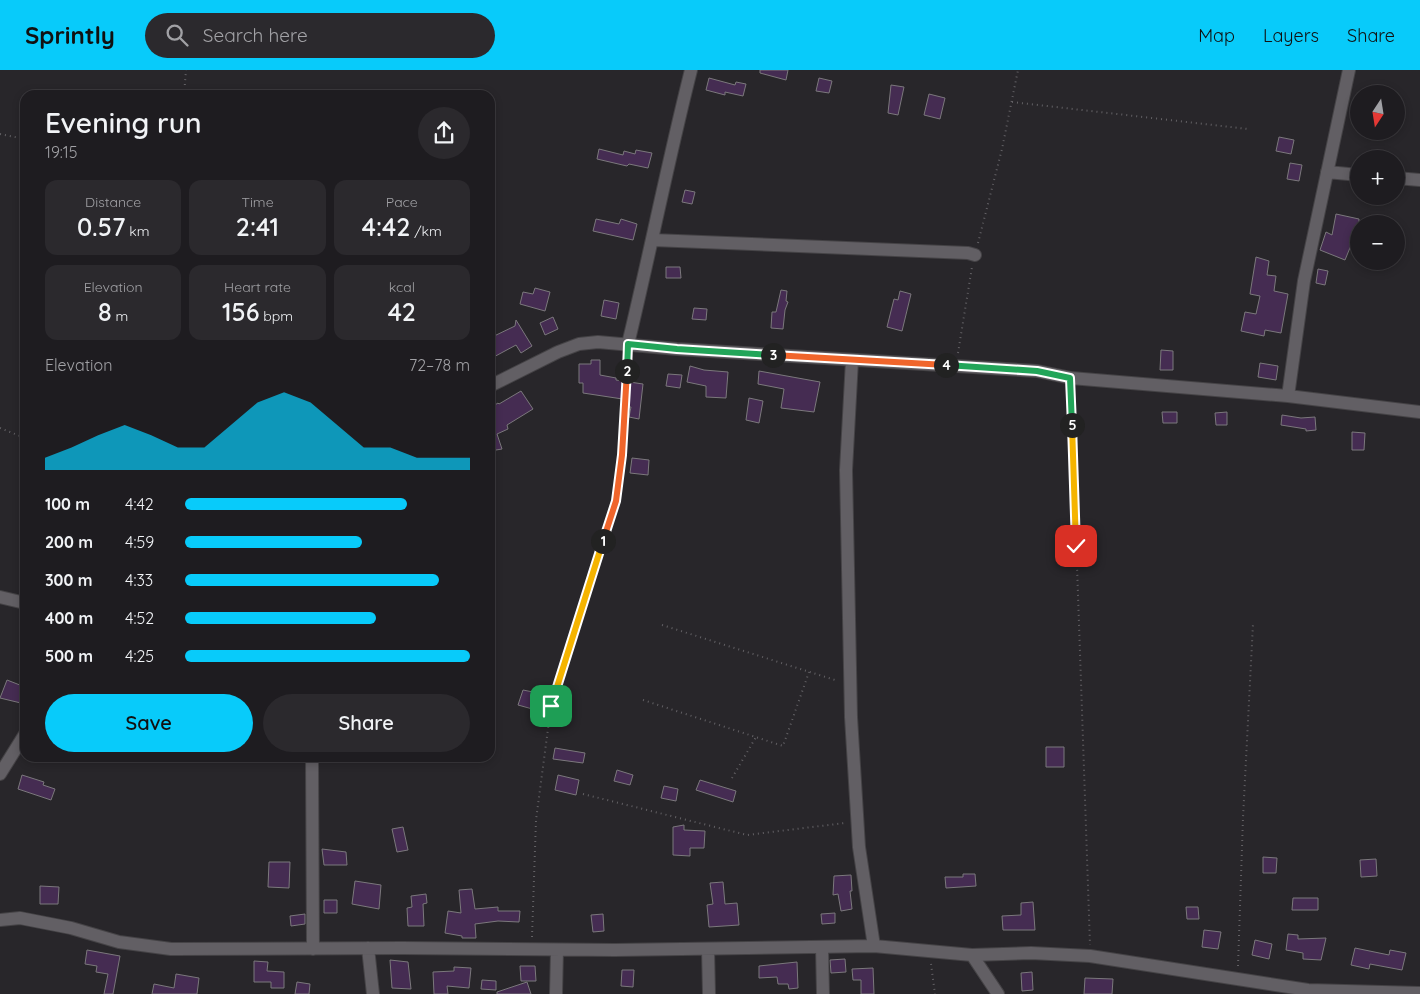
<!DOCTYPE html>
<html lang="en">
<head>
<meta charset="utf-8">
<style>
  :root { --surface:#1e1c20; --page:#2b292d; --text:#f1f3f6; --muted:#a1a1a5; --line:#3c3a3e; --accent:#08cbfa }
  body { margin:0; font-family:Quicksand,sans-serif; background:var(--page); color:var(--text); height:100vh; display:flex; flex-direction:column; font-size:19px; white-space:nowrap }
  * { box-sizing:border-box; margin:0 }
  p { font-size:16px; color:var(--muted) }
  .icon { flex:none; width:28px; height:28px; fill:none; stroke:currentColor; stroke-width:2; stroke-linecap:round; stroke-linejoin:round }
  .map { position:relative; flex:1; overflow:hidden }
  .drawer { position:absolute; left:20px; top:20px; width:475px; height:672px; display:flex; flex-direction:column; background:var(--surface); border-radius:15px; box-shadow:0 2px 8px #0003,0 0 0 1px var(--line) }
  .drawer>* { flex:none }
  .needle { width:32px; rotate:192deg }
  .buttons { position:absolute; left:1350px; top:15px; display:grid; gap:10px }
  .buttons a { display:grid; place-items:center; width:55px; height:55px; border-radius:50%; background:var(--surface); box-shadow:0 2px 8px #0003,0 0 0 1px var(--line); font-size:25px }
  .pin { position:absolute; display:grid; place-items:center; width:42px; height:42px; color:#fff; margin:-21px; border-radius:10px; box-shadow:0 2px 8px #0006 }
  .km { position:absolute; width:25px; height:25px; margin:-12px; border-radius:50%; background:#222; color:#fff; font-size:14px; line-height:25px; text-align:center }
  .round { display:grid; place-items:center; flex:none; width:52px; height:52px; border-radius:26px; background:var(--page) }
  .overview { display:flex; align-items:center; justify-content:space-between; height:85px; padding:0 25px }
  h1 { font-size:28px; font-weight:600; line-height:38px }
  .figures { display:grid; grid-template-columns:repeat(3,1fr); gap:8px; height:85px; padding:5px 25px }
  .figures div { display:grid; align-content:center; border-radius:12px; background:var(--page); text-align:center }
  .figures b { font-size:25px; font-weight:600 }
  .figures small { font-size:14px; font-weight:400 }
  .figures p { font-size:14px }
  .chart { height:140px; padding:10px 25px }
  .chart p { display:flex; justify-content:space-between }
  .chart svg { width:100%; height:90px; margin-top:5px; fill:var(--accent); opacity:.7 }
  .button { display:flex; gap:10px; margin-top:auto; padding:10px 25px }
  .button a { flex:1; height:58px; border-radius:30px; background:var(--accent); color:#111; font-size:20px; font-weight:600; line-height:58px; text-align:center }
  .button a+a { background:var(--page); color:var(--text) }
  ul { padding:0 25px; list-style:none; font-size:16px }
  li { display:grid; grid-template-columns:80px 60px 1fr; align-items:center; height:38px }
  li i { height:12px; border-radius:6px; background:var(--accent) }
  header { display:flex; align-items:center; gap:30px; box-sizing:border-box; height:70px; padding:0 25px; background:var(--accent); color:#111 }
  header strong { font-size:24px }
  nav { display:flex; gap:28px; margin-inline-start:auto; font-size:18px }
  .search { width:350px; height:45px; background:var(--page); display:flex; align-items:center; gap:12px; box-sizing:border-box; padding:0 18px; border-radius:28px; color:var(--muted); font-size:19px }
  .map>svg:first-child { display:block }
  .building { fill:#452c52; stroke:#7b787c }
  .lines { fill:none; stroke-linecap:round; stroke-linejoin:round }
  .minor-casing { stroke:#454346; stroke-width:14 }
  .path { stroke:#636165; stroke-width:2; stroke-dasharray:1 4; stroke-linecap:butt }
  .minor { stroke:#625f64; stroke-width:12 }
  .split-1-casing { stroke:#fff; stroke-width:10 }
  .split-2-casing { stroke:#fff; stroke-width:10 }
  .split-3-casing { stroke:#fff; stroke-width:10 }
  .split-4-casing { stroke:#fff; stroke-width:10 }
  .split-5-casing { stroke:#fff; stroke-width:10 }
  .split-6-casing { stroke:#fff; stroke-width:10 }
  .split-1 { stroke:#f5b400; stroke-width:6 }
  .split-2 { stroke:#f0652b; stroke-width:6 }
  .split-3 { stroke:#22a559; stroke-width:6 }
  .split-4 { stroke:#f0652b; stroke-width:6 }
  .split-5 { stroke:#22a559; stroke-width:6 }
  .split-6 { stroke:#f5b400; stroke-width:6 }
</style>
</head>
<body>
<header>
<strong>Sprintly</strong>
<div class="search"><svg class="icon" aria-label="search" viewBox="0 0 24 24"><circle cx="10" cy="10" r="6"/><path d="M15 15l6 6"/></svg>Search here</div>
<nav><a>Map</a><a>Layers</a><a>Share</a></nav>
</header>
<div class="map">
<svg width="1420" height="924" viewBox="0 0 1420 924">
  <rect width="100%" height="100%" fill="#28262a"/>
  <path class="building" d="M760,0H788L786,10L760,3Z
    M709,8L735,15L736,12L746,14L743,26L725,22V25L706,20Z
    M819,8L832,11L829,23L816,21Z
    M891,15L904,17L898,45L888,43Z
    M929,24L945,28L940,49L924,45Z
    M1279,67L1294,70L1291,84L1276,81Z
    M599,79L623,85L624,81L635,84L636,80L652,83L648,98L629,94L627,96L597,89Z
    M1290,93L1302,95L1299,111L1287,109Z
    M685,120L695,122L692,134L682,132Z
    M1336,144L1359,149V163H1356L1345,190L1320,180L1326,162L1332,165Z
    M596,149L619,154L621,149L637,154L633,170L593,161Z
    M1256,187L1269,191L1267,205L1276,206L1274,221L1288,224L1281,263L1265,260L1264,266L1241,261L1245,242L1256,244L1260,226L1250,224Z
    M666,197H680L681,208H666Z
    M1318,199L1328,201L1325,215L1316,213Z
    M535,218L550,222L545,241L520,234L523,222L533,224Z
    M781,220L787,221L786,231L788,232L785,240L783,259L771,258L772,242H776Z
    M900,221L911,224L902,261L887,257L894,229L898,230Z
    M604,230L619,233L616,249L601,246Z
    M694,238L707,239L706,250L692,249Z
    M553,247L558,259L545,265L540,253Z
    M516,250L532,276L521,283L516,275L490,289V268L515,256Z
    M1161,280L1173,281V300H1160Z
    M591,290H600V305L616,308V310L643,314L639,349L629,347L631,337H628L629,330L583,323V313H579V294H591Z
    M1260,293L1278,296L1276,310L1258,307Z
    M690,296L704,300L728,302L726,328L706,327V316L687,312Z
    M759,301L820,312L814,342L781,338L784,319L758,314Z
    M668,304L682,305L680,318L666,316Z
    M521,321L533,339L507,355L508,359L497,364L502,379L490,381V338L498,333L499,334Z
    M749,328L763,331L759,353L746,350Z
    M1162,342H1177V353H1163Z
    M1227,342V355H1216L1215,343Z
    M1282,345L1301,348L1315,347L1316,360L1306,361V359L1281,355Z
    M1352,362L1365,363L1364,380H1352Z
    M632,388L649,390L648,405L630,403Z
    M7,610L25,617V634L0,628Z
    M523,620L533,622L531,628L538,629L536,640L518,635Z
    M1046,677H1064V697H1046Z
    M555,678L585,683L583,693L553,689Z
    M617,700L633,705L630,715L614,711Z
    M22,705L44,712L43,715L55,719L51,730L18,719Z
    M558,705L579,710L576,725L555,720Z
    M700,710L736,721L733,732L696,720Z
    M664,716L678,719L676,731L661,728Z
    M684,755V760L705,761L704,778H690V786L673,785V757Z
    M403,757L408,780L397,782L392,759Z
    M322,779L346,782L347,795H324Z
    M1263,787L1277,788L1276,803H1263Z
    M1376,789L1377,806L1361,807L1360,790Z
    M269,792H290L289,818L268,817Z
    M963,804H975L976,816L946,818L945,807H963Z
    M851,805L852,821H850L852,839L841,841L838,824L833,825L834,806Z
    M355,811L381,815L379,839L352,834Z
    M723,812L725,834L737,833L739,855L709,857L707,835L713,834L710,813Z
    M40,816L59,817L58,834H40Z
    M472,819L475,839L498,837V841H520L519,852L498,851L475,854L476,868H462V866L445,863L448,841L461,843L459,820Z
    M426,824L427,833L423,834L424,856H408L407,838L412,837L411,826Z
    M1293,828H1318V840H1292Z
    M324,830H337V843H324Z
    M1033,832L1035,860H1003L1002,846L1021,845V833Z
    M1186,837H1198L1199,849H1187Z
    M835,843V853L822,854L821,844Z
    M305,844V854L291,856L290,846Z
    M603,844L604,861L593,862L591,845Z
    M1204,860L1221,862L1218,879L1202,877Z
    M1288,864L1298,865V869L1326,868L1321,890L1303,889V883L1286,880Z
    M1255,870L1272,874L1269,889L1252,885Z
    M1355,878L1389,885L1390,880L1406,883L1402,900L1370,894L1369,899L1351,895Z
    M87,880L120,886L113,924H104L108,904L96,902L97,896L85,894Z
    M845,889L846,902L831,903L830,890Z
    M390,890L408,892L411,919L392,918Z
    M254,891L268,892L267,901L284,902V918H271V912H254Z
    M797,892L798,918L789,919L788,914H778L777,907L759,908V896Z
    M520,896H535L536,911H521Z
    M454,897L471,898L469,918L447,916L448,924H434L433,902L454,901Z
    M873,898L874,924H861V910H853L852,899Z
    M622,900H634L633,917L621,916Z
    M1032,902L1033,920L1022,921L1021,903Z
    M176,904L199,908L197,924H152L154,914L174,918Z
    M1085,908L1113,909L1112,924H1084Z
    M482,910L496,911V920L481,919Z
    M297,912L310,914L309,924H295Z
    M527,912L531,924H497V922Z"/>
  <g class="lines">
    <defs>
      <path id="minor" d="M1327,102L1359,105
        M1396,108L1420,110
        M653,170L968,183L975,185
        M628,274C650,183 668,91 691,0
        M852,290L846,400L851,647L859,777L874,876
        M490,316L558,282L579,274L598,272L677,279L1037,301L1071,308L1288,326L1420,342
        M1288,326L1304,211L1349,0
        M0,527L25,533
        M312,688L313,879
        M0,704L25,664
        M0,850L20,848L71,858L119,872L171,879L402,878L615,880L874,876L972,885L1031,883L1090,886L1308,920L1420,923
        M822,877L823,924
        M368,878L373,924
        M708,879L709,924
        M972,885L998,924
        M556,924L557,880"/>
    </defs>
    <use href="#minor" class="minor-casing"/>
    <path class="path" d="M184,25L186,0
      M1012,32L1248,59
      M0,64L25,69
      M978,173L1002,79L1018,0
      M958,283L972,197
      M1071,320L1090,875
      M0,358L25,368
      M662,555L838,611
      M643,630L783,676L809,602
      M732,708L756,667
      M583,724L747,765L845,753
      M532,867L536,750L551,636L616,431L623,385L628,286
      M931,894L935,924
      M1238,896L1243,748L1253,554"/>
    <use href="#minor" class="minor"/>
  </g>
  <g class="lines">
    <defs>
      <path id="split-1" d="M551,636L603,471"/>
      <path id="split-2" d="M603,471L616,431L622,385L627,301"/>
      <path id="split-3" d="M627,301L628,274L677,279L773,285"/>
      <path id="split-4" d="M773,285L946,295"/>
      <path id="split-5" d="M946,295L1037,301L1070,308L1072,355"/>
      <path id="split-6" d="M1072,355L1076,476"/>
    </defs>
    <use href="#split-1" class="split-1-casing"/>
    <use href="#split-2" class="split-2-casing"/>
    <use href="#split-3" class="split-3-casing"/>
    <use href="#split-4" class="split-4-casing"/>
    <use href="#split-5" class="split-5-casing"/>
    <use href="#split-6" class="split-6-casing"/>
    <use href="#split-1" class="split-1"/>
    <use href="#split-2" class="split-2"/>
    <use href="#split-3" class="split-3"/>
    <use href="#split-4" class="split-4"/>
    <use href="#split-5" class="split-5"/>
    <use href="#split-6" class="split-6"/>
  </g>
</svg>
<div class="buttons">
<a><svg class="needle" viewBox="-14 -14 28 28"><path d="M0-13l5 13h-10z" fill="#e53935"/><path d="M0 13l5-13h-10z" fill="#a1a1a5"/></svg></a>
<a>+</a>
<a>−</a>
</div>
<div class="pin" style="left:551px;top:636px;background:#1e9e55"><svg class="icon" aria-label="arrive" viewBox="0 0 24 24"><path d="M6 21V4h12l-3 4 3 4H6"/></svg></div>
<div class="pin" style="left:1076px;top:476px;background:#d93025"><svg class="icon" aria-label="check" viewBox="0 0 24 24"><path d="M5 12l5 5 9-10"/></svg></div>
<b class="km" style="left:603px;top:471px">1</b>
<b class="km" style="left:627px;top:301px">2</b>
<b class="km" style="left:773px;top:285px">3</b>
<b class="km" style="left:946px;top:295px">4</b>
<b class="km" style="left:1072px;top:355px">5</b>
<section class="drawer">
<div class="overview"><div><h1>Evening run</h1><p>19:15</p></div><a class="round"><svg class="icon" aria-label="share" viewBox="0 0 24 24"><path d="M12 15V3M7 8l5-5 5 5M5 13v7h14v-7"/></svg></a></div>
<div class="figures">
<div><p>Distance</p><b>0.57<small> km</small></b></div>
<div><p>Time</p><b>2:41</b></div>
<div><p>Pace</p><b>4:42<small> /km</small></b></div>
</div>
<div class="figures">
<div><p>Elevation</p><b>8<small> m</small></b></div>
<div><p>Heart rate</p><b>156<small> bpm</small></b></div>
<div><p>kcal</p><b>42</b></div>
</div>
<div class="chart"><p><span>Elevation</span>72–78 m</p>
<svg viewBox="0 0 160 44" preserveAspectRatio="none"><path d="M0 44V38L10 33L20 27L30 22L40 27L50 33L60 33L70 22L80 11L90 6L100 11L110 22L120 33L130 33L140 38L150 38L160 38V44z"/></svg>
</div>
<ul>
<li><b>100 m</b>4:42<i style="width:78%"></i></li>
<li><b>200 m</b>4:59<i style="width:62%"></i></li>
<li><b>300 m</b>4:33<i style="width:89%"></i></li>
<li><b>400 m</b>4:52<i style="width:67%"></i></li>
<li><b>500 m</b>4:25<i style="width:100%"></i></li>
</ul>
<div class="button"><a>Save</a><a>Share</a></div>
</section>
</div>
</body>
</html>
